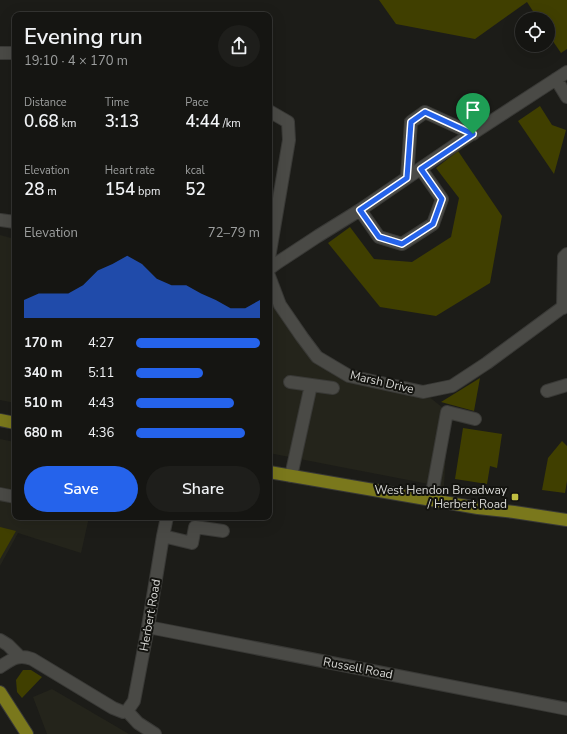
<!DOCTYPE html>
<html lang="en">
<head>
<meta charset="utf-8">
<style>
  :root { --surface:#151512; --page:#1e1e1b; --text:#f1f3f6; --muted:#9d9f9f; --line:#343432; --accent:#2563eb }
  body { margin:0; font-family:"Nunito Sans",sans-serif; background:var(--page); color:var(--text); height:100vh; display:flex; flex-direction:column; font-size:15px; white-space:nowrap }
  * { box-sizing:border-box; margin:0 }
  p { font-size:13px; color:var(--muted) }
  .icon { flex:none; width:22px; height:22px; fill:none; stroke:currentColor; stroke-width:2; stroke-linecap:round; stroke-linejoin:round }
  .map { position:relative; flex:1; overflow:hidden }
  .side { position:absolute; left:12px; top:12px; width:260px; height:508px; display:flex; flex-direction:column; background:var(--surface); border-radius:8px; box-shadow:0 4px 16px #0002,0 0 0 1px var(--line) }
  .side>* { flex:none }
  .tools { position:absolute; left:515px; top:12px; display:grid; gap:8px }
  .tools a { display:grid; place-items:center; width:40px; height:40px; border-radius:50%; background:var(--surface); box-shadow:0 4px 16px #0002,0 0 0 1px var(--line); font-size:20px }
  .pin { position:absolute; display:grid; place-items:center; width:34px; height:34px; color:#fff; margin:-41px -17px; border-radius:50% 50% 50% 0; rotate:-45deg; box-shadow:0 0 4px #0007 }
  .pin .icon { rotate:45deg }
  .round { display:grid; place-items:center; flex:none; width:42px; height:42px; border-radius:21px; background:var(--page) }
  .summary { display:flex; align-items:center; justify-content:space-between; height:68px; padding:0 12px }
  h1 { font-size:22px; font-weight:600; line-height:30px }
  .stats { display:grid; grid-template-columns:repeat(3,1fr); gap:6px; height:68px; padding:4px 12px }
  .stats div { display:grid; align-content:center }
  .stats b { font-size:17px; font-weight:600 }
  .stats small { font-size:11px; font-weight:400 }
  .stats p { font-size:11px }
  .chart { height:112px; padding:8px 12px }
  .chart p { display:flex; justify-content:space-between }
  .chart svg { width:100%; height:72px; margin-top:4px; fill:var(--accent); opacity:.7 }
  .primary-button { display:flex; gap:8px; margin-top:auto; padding:8px 12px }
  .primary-button a { flex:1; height:46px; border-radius:24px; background:var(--accent); color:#fff; font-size:16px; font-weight:600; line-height:46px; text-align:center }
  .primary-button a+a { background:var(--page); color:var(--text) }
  ul { padding:0 12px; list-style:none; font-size:13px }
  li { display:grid; grid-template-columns:64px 48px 1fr; align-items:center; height:30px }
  li i { height:10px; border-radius:5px; background:var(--accent) }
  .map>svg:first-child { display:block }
  .built { fill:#24241b }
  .green { fill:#403f00 }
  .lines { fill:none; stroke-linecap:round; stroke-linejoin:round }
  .minor-casing { stroke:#393936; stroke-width:14 }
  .major-casing { stroke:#393936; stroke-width:14 }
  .minor { stroke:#4a4a46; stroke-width:12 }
  .major { stroke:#7a781c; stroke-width:12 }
  .route-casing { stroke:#fff; stroke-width:8 }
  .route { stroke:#2563eb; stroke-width:5 }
  .poi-dot { fill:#c0be41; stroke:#13130f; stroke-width:1.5 }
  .labels { text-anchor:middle; stroke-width:4; stroke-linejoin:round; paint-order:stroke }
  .street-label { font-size:12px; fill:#d7d7d4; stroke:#13130f }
  .poi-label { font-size:12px; fill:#d7d7d4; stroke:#13130f; text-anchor:end }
</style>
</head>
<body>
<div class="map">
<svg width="567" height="734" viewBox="0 0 567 734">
  <rect width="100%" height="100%" fill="#1c1c18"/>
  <path class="built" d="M0,235L15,239V403L0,400Z
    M269,288L315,357L348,376L423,392L448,412L444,487L269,453Z
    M0,439L15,442V517H89L81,553L18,533L0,566Z
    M52,689L129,734H47L33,697Z"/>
  <path class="green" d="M379,0H567V49L561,53L548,34V19H538L527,2L475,39L396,24Z
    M540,106L552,125L566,130L554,174L518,121Z
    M458,151L502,216L490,283L436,316L380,307L328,243L350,227L374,259L412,262L451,237L459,198L436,168Z
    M480,378L474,411L441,402Z
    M463,428L502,434L497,468L490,466L487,484L455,479Z
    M562,441L567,446V481L565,493L542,490L548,458Z
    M0,527L16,531L0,559Z
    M23,670H31L42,677L22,698L17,692L16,680Z"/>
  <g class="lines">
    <defs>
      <path id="minor" d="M0,53H15
        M556,79L567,97
        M269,111L288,122L289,140L269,258
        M407,178L411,122L425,112L473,134
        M360,210L379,237L402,244L433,224L442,199L421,169
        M0,220L15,222
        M269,269L277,263L318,236L360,210L458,143L567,72
        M269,276L280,305L302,337L317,357L349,376L423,392L452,386L487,363L567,304
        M563,308L564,257L567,254
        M290,382L333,388
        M547,391L567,385
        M291,476L311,385
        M0,494L15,497
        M431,499L447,412L475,419
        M163,536L192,543L195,527L223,531
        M148,627L567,709
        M0,640L8,645L19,656
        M0,667C12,659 18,654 32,659L113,708L123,712L127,711
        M127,711L134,701L148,627L163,536L167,517
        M127,711L138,723L155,734"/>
      <path id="major" d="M0,420L15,423
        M269,472L478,508L514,512L567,520
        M0,692L27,734"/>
    </defs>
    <use href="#minor" class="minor-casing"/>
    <use href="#major" class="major-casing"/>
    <use href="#minor" class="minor"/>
    <use href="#major" class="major"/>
  </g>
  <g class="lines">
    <defs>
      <path id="route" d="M425,112L473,134L421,169L442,199L433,224L402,244L379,237L360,210L407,178L411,122Z"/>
    </defs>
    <use href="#route" class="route-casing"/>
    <use href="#route" class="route"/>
  </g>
  <rect class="poi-dot" x="511" y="493" width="8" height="8" rx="2"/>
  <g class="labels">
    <g class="street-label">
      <text transform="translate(382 382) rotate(13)" y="4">Marsh Drive</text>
      <text transform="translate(150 615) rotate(-80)" y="4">Herbert Road</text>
      <text transform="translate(358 668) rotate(11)" y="4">Russell Road</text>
    </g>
    <g class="poi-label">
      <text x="507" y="494">West Hendon Broadway<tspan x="507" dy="14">/ Herbert Road</tspan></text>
    </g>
  </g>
</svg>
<div class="tools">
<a><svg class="icon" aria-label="locate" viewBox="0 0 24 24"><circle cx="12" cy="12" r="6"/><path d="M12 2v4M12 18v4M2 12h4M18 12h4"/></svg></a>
</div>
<div class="pin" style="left:473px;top:134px;background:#1e9e55"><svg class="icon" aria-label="arrive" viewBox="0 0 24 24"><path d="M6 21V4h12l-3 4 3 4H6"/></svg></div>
<section class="side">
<div class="summary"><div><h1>Evening run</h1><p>19:10 · 4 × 170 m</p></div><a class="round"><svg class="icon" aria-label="share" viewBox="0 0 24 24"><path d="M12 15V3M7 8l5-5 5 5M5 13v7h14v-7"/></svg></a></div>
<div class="stats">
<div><p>Distance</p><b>0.68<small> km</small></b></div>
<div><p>Time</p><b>3:13</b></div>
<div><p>Pace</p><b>4:44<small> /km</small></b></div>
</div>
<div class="stats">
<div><p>Elevation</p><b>28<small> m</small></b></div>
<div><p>Heart rate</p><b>154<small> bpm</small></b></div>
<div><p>kcal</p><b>52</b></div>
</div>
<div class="chart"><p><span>Elevation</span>72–79 m</p>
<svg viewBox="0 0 160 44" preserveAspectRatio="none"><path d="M0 44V33L10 29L20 29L30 29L40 24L50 15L60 11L70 6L80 11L90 20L100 24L110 24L120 29L130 33L140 38L150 38L160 33V44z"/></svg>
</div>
<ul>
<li><b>170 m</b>4:27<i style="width:100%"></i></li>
<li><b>340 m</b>5:11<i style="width:54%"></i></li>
<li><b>510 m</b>4:43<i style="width:79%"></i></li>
<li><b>680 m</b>4:36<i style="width:88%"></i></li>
</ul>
<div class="primary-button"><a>Save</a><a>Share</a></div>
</section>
</div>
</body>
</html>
